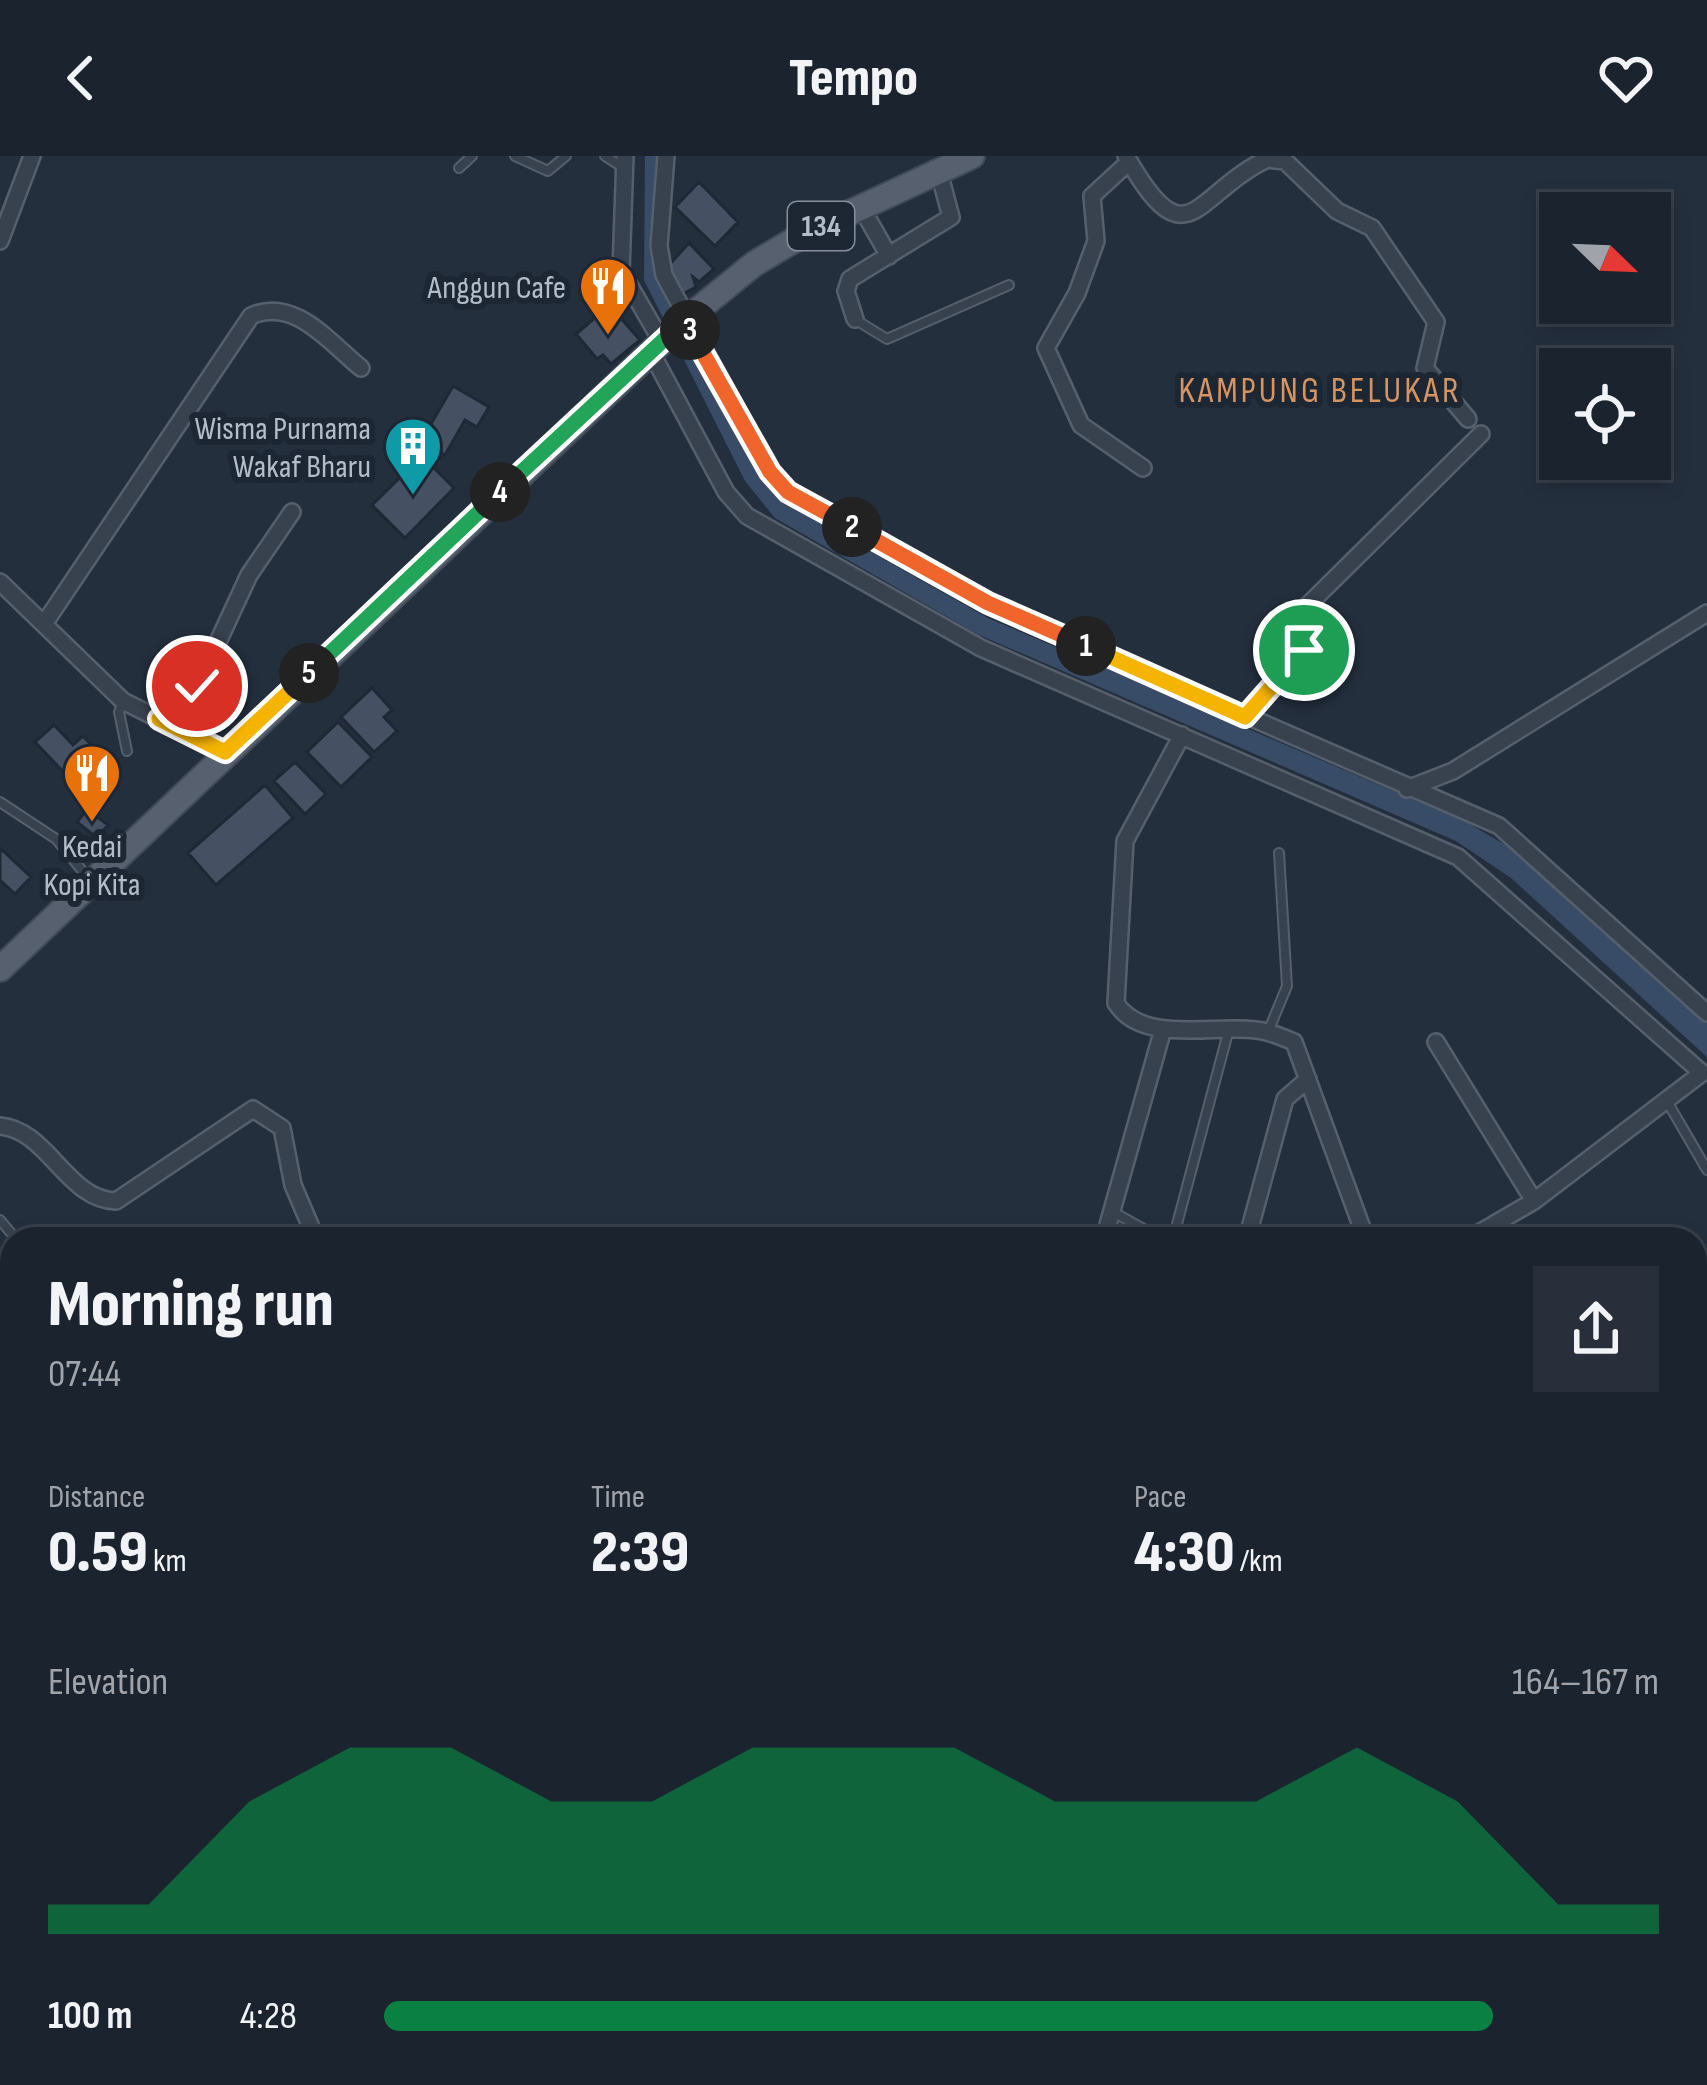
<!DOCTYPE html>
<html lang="en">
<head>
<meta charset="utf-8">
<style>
  :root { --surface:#1b232e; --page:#282f3a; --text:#f1f3f6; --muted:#a0a4aa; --line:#39404a; --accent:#0b8043 }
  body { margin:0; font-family:"Sofia Sans Condensed",sans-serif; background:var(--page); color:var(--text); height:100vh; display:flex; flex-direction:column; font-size:45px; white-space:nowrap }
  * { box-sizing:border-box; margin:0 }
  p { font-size:39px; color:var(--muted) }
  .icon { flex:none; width:66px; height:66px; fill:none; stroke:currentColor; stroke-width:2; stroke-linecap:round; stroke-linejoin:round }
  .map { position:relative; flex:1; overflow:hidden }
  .sheet { position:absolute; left:0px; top:1071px; width:1707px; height:858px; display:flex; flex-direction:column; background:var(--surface); border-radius:36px 36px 0 0; box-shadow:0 6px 18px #0003,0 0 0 3px var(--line) }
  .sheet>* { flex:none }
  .needle { width:78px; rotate:113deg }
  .controls { position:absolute; left:1539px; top:36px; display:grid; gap:24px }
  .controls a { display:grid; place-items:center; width:132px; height:132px; border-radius:0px; background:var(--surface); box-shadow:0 6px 18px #0003,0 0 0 3px var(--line); font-size:60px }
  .pin { position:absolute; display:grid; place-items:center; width:102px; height:102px; color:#fff; margin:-51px; border:6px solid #fff; border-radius:50%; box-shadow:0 3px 12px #0007 }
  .km { position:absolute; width:60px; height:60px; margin:-30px; border-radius:50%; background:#222; color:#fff; font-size:33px; line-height:60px; text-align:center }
  .round { display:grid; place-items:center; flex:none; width:126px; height:126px; border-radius:0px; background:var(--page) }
  .summary { display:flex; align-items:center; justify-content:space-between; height:204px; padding:0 48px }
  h1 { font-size:66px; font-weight:800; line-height:90px }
  .stats { display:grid; grid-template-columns:repeat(3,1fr); gap:18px; height:204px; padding:12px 48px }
  .stats div { display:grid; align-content:center }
  .stats b { font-size:60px; font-weight:800 }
  .stats small { font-size:33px; font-weight:400 }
  .stats p { font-size:33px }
  .chart { height:336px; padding:24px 48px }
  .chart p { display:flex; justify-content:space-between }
  .chart svg { width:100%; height:216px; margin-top:12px; fill:var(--accent); opacity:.7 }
  ul { padding:0 48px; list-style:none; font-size:39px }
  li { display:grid; grid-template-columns:192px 144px 1fr; align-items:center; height:90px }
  li i { height:30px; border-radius:15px; background:var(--accent) }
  header { display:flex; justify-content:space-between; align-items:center; height:156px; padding:0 48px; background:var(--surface); font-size:54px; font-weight:800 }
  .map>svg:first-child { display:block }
  .water { fill:#394c67 }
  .building { fill:#455162; stroke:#1f2835; stroke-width:3 }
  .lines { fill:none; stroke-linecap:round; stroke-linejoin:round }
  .lane-casing { stroke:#565f6c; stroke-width:12 }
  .street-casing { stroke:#565f6c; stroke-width:20 }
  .primary-casing { stroke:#414a57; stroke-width:28 }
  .lane { stroke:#38414e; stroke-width:8 }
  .street { stroke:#38414e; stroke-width:15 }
  .primary { stroke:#56606e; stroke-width:24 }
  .split-1-casing { stroke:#fff; stroke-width:24 }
  .split-2-casing { stroke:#fff; stroke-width:24 }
  .split-3-casing { stroke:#fff; stroke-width:24 }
  .split-4-casing { stroke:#fff; stroke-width:24 }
  .split-5-casing { stroke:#fff; stroke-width:24 }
  .split-6-casing { stroke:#fff; stroke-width:24 }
  .split-1 { stroke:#f5b400; stroke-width:15 }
  .split-2 { stroke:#f0652b; stroke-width:15 }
  .split-3 { stroke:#f0652b; stroke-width:15 }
  .split-4 { stroke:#22a559; stroke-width:15 }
  .split-5 { stroke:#22a559; stroke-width:15 }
  .split-6 { stroke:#f5b400; stroke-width:15 }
  .labels { text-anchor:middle; stroke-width:12; stroke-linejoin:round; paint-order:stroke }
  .shield { fill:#1d2633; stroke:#878f9c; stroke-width:3 }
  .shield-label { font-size:30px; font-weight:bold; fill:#b4bcc9 }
  .poi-label { font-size:33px; fill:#b4bcc9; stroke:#1d2633; text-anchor:end }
  .neighbourhood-label { font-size:36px; letter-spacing:3px; fill:#d59563; stroke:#1d2633 }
</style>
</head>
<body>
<header><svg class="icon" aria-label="back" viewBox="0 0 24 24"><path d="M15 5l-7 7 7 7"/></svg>Tempo<svg class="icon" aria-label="heart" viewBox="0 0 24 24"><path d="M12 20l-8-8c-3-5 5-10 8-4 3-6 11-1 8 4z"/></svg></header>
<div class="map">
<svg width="1707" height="1929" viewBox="0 0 1707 1929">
  <rect width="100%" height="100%" fill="#242f3e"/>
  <path class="water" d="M645,0H656V113L761,318L786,348L988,462L1466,666L1528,702L1707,866V901L1511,722L1456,685L977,478L775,362L745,325L644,124Z"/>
  <path class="building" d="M699,26L738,66L715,90L675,51Z
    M689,87L714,113L699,126L693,121L696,131L679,140L667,111Z
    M604,154L612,164L618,159L640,184L611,208L603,199L597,203L576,178Z
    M453,230L489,251L477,271L465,264L445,299L421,285Z
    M422,300L454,332L405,382L372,349Z
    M214,520L247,547L212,583L173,563Z
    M372,532L392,554L384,561L397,575L374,596L341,561Z
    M338,566L372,601L341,631L307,596Z
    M54,569L73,589L83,580L96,594L68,621L35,586Z
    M295,606L326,638L305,658L274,625Z
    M265,629L293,662L216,729L188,697Z
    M87,653L108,669L97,682L77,666Z
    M0,692L31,721L15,738L0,724Z"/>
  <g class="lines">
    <defs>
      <path id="lane" d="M515,0L548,15L566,0
        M605,0L622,11
        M459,12L472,0
        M856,164L887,183L1009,129
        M123,545L119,556L127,595
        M0,646L56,683L90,724
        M1268,876L1287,830L1279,697
        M1668,947L1707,1014
        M1113,1056L1162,1083
        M0,1064L16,1083
        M1173,1083L1229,873"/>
      <path id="street" d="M625,0L621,115L662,186
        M666,0L659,90L664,119L770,316L788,336L988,447L1499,670L1707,857
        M1126,0C1188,109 1194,38 1267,3L1285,5L1337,55L1372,72L1436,166L1425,212L1468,263
        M1129,6L1092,40L1096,85L1077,137L1046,192L1081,269L1143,312
        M861,51L889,100
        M0,85L32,0
        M855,163L846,135L850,123L951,61L939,16
        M651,196L726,336L747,360L981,492L1458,701L1702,917L1534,1045L1469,1083
        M0,426L123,545L225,596
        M46,465L251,160C294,140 330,187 361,212
        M1245,561L1302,498L1304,453L1481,278
        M159,563L199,527L249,419L292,356
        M1182,579L1125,685L1116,847C1142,889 1215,868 1256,874C1269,875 1282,881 1294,886L1366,1083
        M1407,633L1453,615L1707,457
        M1436,886L1534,1045
        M0,970C48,974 67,1044 116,1045L253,953L282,972L293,1029L316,1083
        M1104,1083L1163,873
        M1247,1083L1285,943L1308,923
        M0,1730L3,1726
        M1695,1772L1707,1768
        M0,1907L12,1904
        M18,1917L29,1929
        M937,1917L946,1929
        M1109,1917L1122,1929
        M1365,1929L1386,1917"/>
      <path id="primary" d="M0,813L684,165L754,108L806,77L972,0"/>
    </defs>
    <use href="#lane" class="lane-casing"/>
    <use href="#street" class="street-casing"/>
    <use href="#primary" class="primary-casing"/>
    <use href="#lane" class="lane"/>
    <use href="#street" class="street"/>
    <use href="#primary" class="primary"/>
  </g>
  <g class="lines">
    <defs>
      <path id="split-1" d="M1086,490L1245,561L1304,494"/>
      <path id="split-2" d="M852,371L988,447L1086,490"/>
      <path id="split-3" d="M690,174L770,316L788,336L852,371"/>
      <path id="split-4" d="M500,336L684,165L690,174"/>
      <path id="split-5" d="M309,517L500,336"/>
      <path id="split-6" d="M197,530L159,563L225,596L309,517"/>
    </defs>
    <use href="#split-1" class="split-1-casing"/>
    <use href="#split-2" class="split-2-casing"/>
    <use href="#split-3" class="split-3-casing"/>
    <use href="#split-4" class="split-4-casing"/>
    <use href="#split-5" class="split-5-casing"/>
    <use href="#split-6" class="split-6-casing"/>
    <use href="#split-1" class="split-1"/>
    <use href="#split-2" class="split-2"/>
    <use href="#split-3" class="split-3"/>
    <use href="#split-4" class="split-4"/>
    <use href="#split-5" class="split-5"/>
    <use href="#split-6" class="split-6"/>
  </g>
  <defs>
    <symbol id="restaurant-pin" viewBox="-11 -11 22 30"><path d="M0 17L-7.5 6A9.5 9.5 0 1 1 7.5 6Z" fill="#e8710a" stroke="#1d2633"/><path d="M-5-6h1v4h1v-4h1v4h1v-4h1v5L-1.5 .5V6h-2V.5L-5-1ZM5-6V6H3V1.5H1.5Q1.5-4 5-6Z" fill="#fff"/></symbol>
    <symbol id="building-pin" viewBox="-11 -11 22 30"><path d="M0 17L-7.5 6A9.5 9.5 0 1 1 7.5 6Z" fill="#0f9aa8" stroke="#1d2633"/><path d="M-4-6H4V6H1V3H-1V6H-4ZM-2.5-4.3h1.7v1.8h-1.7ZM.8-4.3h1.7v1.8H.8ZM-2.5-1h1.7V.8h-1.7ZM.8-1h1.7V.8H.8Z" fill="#fff"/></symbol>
  </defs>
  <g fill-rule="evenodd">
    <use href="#restaurant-pin" x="575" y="97" width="66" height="90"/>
    <use href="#building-pin" x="380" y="257" width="66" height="90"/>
    <use href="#restaurant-pin" x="59" y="584" width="66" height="90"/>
  </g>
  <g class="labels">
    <rect class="shield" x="788" y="46" width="66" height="48" rx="9"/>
    <g class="shield-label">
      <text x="821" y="80">134</text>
    </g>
    <g class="poi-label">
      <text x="566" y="142">Anggun Cafe</text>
      <text x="371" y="283">Wisma Purnama<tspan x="371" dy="38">Wakaf Bharu</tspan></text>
      <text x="92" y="701" text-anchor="middle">Kedai<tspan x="92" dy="38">Kopi Kita</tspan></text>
    </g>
    <g class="neighbourhood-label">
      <text x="1320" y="246">KAMPUNG BELUKAR</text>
    </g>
  </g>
</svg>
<div class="controls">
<a><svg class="needle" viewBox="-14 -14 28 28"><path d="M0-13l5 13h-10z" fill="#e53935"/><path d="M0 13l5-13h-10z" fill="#a0a4aa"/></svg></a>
<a><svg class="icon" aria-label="locate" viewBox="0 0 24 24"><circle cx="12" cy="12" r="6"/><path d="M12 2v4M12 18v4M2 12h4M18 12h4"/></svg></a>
</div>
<div class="pin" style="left:1304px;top:494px;background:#1e9e55"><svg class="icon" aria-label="arrive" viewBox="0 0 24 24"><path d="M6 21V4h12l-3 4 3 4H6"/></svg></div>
<div class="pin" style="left:197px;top:530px;background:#d93025"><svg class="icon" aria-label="check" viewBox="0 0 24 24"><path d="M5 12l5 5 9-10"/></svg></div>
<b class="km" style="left:1086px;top:490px">1</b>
<b class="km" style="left:852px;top:371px">2</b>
<b class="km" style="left:690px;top:174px">3</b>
<b class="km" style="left:500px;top:336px">4</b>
<b class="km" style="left:309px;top:517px">5</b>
<section class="sheet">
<div class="summary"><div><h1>Morning run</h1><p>07:44</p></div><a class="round"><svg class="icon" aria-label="share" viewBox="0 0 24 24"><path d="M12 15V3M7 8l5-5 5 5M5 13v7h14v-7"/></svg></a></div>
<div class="stats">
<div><p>Distance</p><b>0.59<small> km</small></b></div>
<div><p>Time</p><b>2:39</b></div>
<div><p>Pace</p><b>4:30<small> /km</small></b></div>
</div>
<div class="chart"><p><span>Elevation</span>164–167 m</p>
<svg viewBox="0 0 160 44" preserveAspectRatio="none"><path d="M0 44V38L10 38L20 17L30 6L40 6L50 17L60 17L70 6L80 6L90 6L100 17L110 17L120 17L130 6L140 17L150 38L160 38V44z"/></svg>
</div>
<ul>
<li><b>100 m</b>4:28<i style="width:87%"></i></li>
</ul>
</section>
</div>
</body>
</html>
